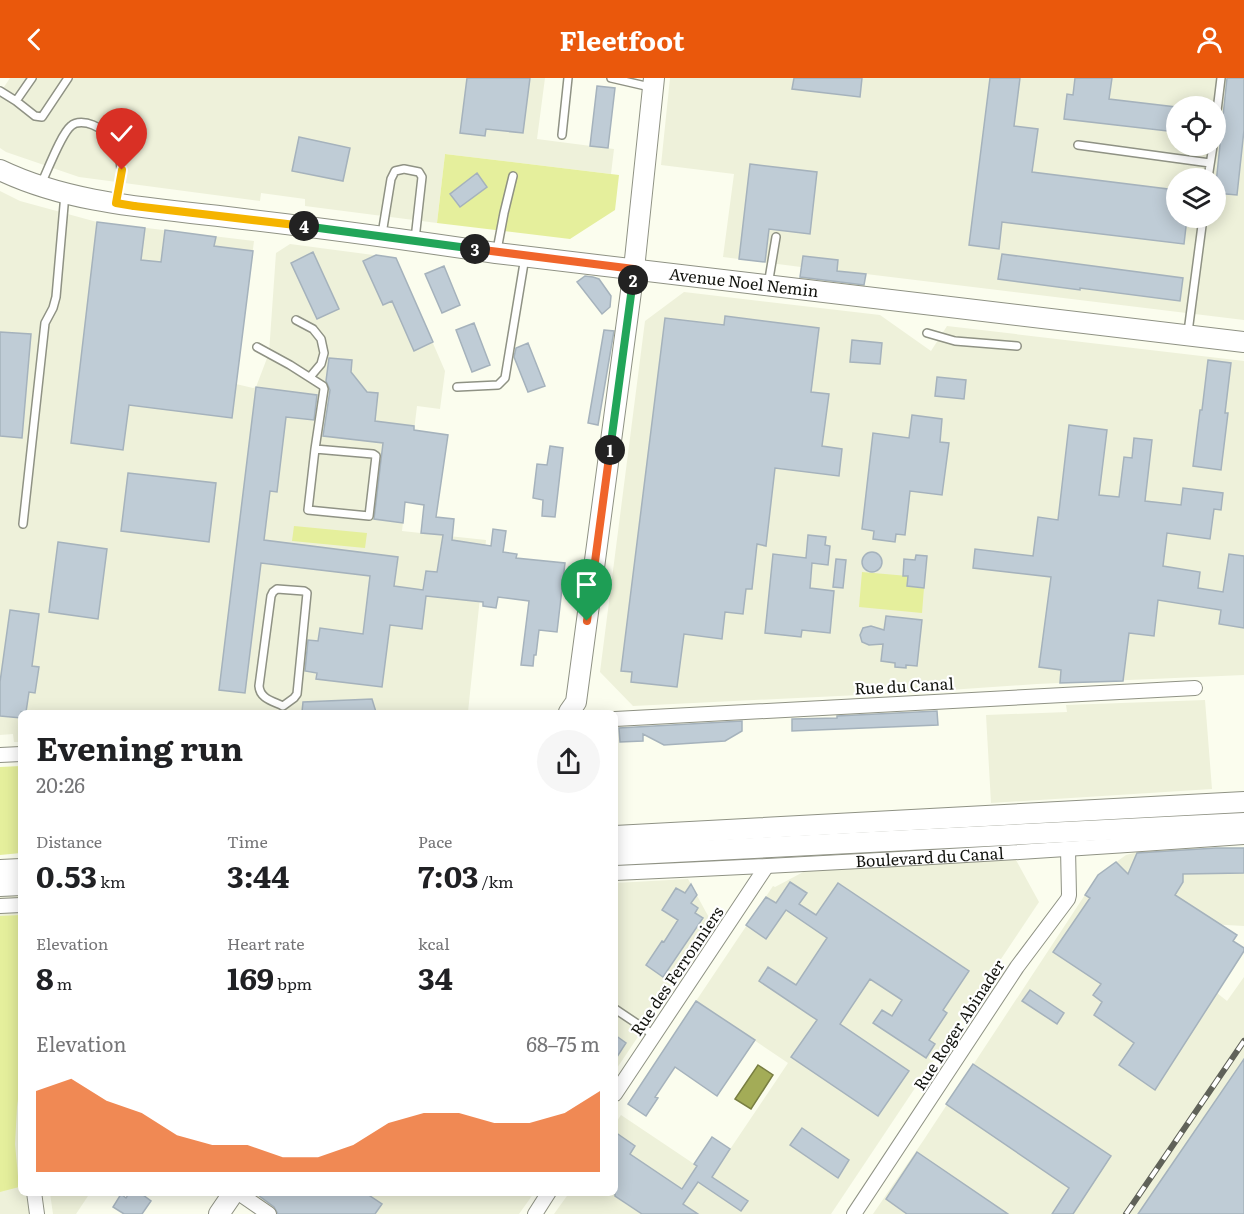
<!DOCTYPE html>
<html lang="en">
<head>
<meta charset="utf-8">
<style>
  :root { --surface:#fff; --page:#f6f6f6; --text:#202124; --muted:#757577; --accent:#ea580c }
  body { margin:0; font-family:Literata,serif; background:var(--page); color:var(--text); height:100vh; display:flex; flex-direction:column; font-size:22px; white-space:nowrap }
  * { box-sizing:border-box; margin:0 }
  p { font-size:20px; color:var(--muted) }
  .icon { flex:none; width:33px; height:33px; fill:none; stroke:currentColor; stroke-width:2; stroke-linecap:round; stroke-linejoin:round }
  .map { position:relative; flex:1; overflow:hidden }
  .details { position:absolute; left:18px; top:632px; width:600px; height:486px; display:flex; flex-direction:column; background:var(--surface); border-radius:9px; box-shadow:0 3px 15px #0003 }
  .details>* { flex:none }
  .tools { position:absolute; left:1166px; top:18px; display:grid; gap:12px }
  .tools a { display:grid; place-items:center; width:60px; height:60px; border-radius:50%; background:var(--surface); box-shadow:0 3px 15px #0003; font-size:30px }
  .pin { position:absolute; display:grid; place-items:center; width:51px; height:51px; color:#fff; margin:-62px -26px; border-radius:50% 50% 50% 0; rotate:-45deg; box-shadow:0 0 6px #0007 }
  .pin .icon { rotate:45deg }
  .km { position:absolute; width:30px; height:30px; margin:-15px; border-radius:50%; background:#222; color:#fff; font-size:16px; line-height:30px; text-align:center }
  .round { display:grid; place-items:center; flex:none; width:63px; height:63px; border-radius:32px; background:var(--page) }
  .headline { display:flex; align-items:center; justify-content:space-between; height:102px; padding:0 18px }
  h1 { font-size:33px; font-weight:700; line-height:45px }
  .figures { display:grid; grid-template-columns:repeat(3,1fr); gap:9px; height:102px; padding:6px 18px }
  .figures div { display:grid; align-content:center }
  .figures b { font-size:30px; font-weight:700 }
  .figures small { font-size:16px; font-weight:400 }
  .figures p { font-size:16px }
  .chart { height:168px; padding:12px 18px }
  .chart p { display:flex; justify-content:space-between }
  .chart svg { width:100%; height:108px; margin-top:6px; fill:var(--accent); opacity:.7 }
  header { display:flex; justify-content:space-between; align-items:center; height:78px; padding:0 18px; background:var(--accent); color:#fff; font-size:27px; font-weight:700 }
  .map>svg:first-child { display:block }
  .built { fill:#eef1da; fill-rule:evenodd }
  .green { fill:#e5ef9c }
  .water { fill:#a3ac57; stroke:#787e41; stroke-width:1.5 }
  .building { fill:#bfccd6; stroke:#a5b2bc; stroke-width:1.5 }
  .lines { fill:none; stroke-linecap:round; stroke-linejoin:round }
  .lane-casing { stroke:#8f9284; stroke-width:10 }
  .street-casing { stroke:#8f9284; stroke-width:16 }
  .secondary-casing { stroke:#8f9284; stroke-width:22 }
  .lane { stroke:#fff; stroke-width:7 }
  .street { stroke:#fff; stroke-width:14 }
  .secondary { stroke:#fff; stroke-width:20 }
  .rail-casing { stroke:#606259; stroke-width:6 }
  .rail { stroke:#fff; stroke-width:4; stroke-dasharray:11; stroke-linecap:butt }
  .split-1-casing { stroke:#fff; stroke-width:12 }
  .split-2-casing { stroke:#fff; stroke-width:12 }
  .split-3-casing { stroke:#fff; stroke-width:12 }
  .split-4-casing { stroke:#fff; stroke-width:12 }
  .split-5-casing { stroke:#fff; stroke-width:12 }
  .split-6-casing { stroke:#fff; stroke-width:12 }
  .split-1 { stroke:#f0652b; stroke-width:8 }
  .split-2 { stroke:#22a559; stroke-width:8 }
  .split-3 { stroke:#f0652b; stroke-width:8 }
  .split-4 { stroke:#22a559; stroke-width:8 }
  .split-5 { stroke:#f5b400; stroke-width:8 }
  .split-6 { stroke:#f5b400; stroke-width:8 }
  .labels { text-anchor:middle; stroke-width:4.5; stroke-linejoin:round; paint-order:stroke }
  .street-label { font-size:16px; fill:#12130e; stroke:#fff }
</style>
</head>
<body>
<header><svg class="icon" aria-label="back" viewBox="0 0 24 24"><path d="M15 5l-7 7 7 7"/></svg>Fleetfoot<svg class="icon" aria-label="person" viewBox="0 0 24 24"><circle cx="12" cy="8" r="4"/><path d="M4 21q1-7 8-7t8 7"/></svg></header>
<div class="map">
<svg width="1244" height="1136" viewBox="0 0 1244 1136">
  <rect width="100%" height="100%" fill="#fbfdee"/>
  <path class="built" d="M10,0H545L537,61L614,71L611,96L445,76L437,145L305,128V121L261,115L260,123L79,99L6,74L0,70V15Z
    M670,0H1244V242L866,196L864,209L800,201L801,189L723,179L734,96L661,87ZM1176,28H1215V68H1176ZM1176,100H1215V140H1176Z
    M0,113L20,123L97,144L254,163L236,306L253,310L256,309L269,275L276,175L290,166L396,180L445,293L440,331L417,328L402,453L486,462L468,634H21V664H14L13,656L0,657Z
    M684,214L880,237L931,273L947,248L1244,283V597L1037,606L920,614L633,628L600,594L645,243Z
    M1205,622L1212,711L991,725L986,637L1067,634L1066,627Z
    M1189,770H1244V848L1102,840L1217,915L1227,923L1244,899V1136H873L923,1063L1098,797L1126,777L1138,774Z
    M1016,782L1039,824L831,1136H554L569,1115L615,1114V1046L621,1037L712,1098L788,985L696,923L773,808L775,809L807,792Z
    M688,801L713,847L615,993V805Z
    M21,813V1114L26,1115L31,1136H0V815Z
    M252,1114L534,1115L519,1136H280L251,1116Z
    M50,1115V1114L90,1115L76,1136H53Z"/>
  <path class="green" d="M445,76L619,97L615,132L570,161L437,145Z
    M294,448L367,455L365,470L292,463Z
    M862,494L908,498L907,508L924,510L922,535L859,529Z
    M21,688V775L0,777V689Z
    M21,837V998L17,1029L15,1066L19,1109L0,1114V838Z"/>
  <path class="water" d="M758,987L773,997L751,1031L735,1021Z"/>
  <path class="building" d="M467,0H530L523,55L486,51L485,58L460,55Z
    M794,0H862L860,19L792,11Z
    M990,0H1020L1014,48L1038,51L1032,94L1176,112V140H1187L1184,166L1002,144L999,171L969,167Z
    M1075,0H1112L1109,21L1176,29V54L1064,41L1067,16L1073,17Z
    M1227,0H1244V52L1237,117L1215,115Z
    M597,8L615,10L608,70L590,68Z
    M299,59L350,70L343,103L292,93Z
    M750,86L817,94L810,156L769,151L765,184L739,181Z
    M477,95L487,109L460,129L450,116Z
    M97,144L145,150L141,182L161,184L165,152L216,159L214,168L253,173L232,340L129,327L123,372L71,365Z
    M313,174L339,231L317,241L291,185Z
    M1002,176L1183,200L1180,223L1080,210V212L998,201Z
    M376,177L396,180L433,264L414,273L392,223L383,227L363,183Z
    M803,178L838,182L837,193L866,196L864,207L800,199Z
    M444,188L460,227L442,235L425,196Z
    M585,198L593,199L599,201L611,218L610,229L602,236L577,204Z
    M725,238L819,250L811,314L829,316L822,368L842,371L839,398L775,390L766,468L757,466L752,511H746L743,536L725,534L722,561L684,556L677,609L631,604L632,594L621,593L665,240L724,247Z
    M474,245L490,287L472,294L456,252Z
    M604,252L614,253L598,347L588,345Z
    M0,254L31,256L22,360L0,358Z
    M852,262L882,265L880,286L850,284Z
    M528,265L545,308L528,314L514,279L516,270Z
    M329,280L352,282L351,294L367,314L378,315L375,343L414,348V352L448,357L436,439L454,441L452,462L491,468L493,451L506,453L503,474L517,476L516,480L565,485L557,554L539,552L536,577H534L533,588L521,587L529,523L498,519L496,530L483,528V524L426,518L422,551L390,547L382,609L316,601L317,595L305,593L308,562L318,563L320,550L363,556L370,498L261,485L245,615L219,612L256,309L317,317L314,342L286,339L277,414L270,413L264,462L398,479L394,508L423,512L426,493L437,494L443,457L421,455L424,427L405,424L403,445L374,441L383,365L323,358L330,312L326,303Z
    M1208,282L1231,285L1225,335H1228L1221,392L1193,388L1200,332H1202Z
    M937,299L966,302L964,321L935,318Z
    M912,337L942,341L940,364L949,365L942,417L910,413L905,457L896,456L895,464L873,461L874,453L862,451L873,355L909,360Z
    M1069,347L1107,352L1099,417L1119,419L1124,379L1132,380L1134,360L1152,362L1145,423L1181,427L1183,410L1223,415L1221,432L1214,431L1210,461L1167,455L1163,488L1200,494L1198,510L1223,514L1229,476L1244,478V550L1219,546L1221,532L1158,522L1154,558L1129,555L1123,603L1060,605L1061,592L1039,589L1051,499L973,490L975,471L1033,478L1038,439L1058,442Z
    M550,368L563,370L555,439L542,438L543,422L533,420L537,386L547,387Z
    M128,395L216,405L209,464L121,453Z
    M808,457L826,459L825,467L830,468L828,487L812,485L810,510L834,513L830,555L802,552L801,559L765,555L773,476L806,480Z
    M58,464L107,471L98,541L49,534Z
    M862 484a10 10 0 1 1 20 0a10 10 0 1 1-20 0Z
    M916,477L927,478L924,510L907,508L908,498H903L904,481L915,482Z
    M836,481L846,482L843,510L833,509Z
    M10,532L39,536L32,588L39,589L35,615L29,614L26,634H21V640L0,638V604Z
    M886,538L922,542L917,588L906,587V590L895,589V585L881,583L883,566L869,567L862,564L860,557L863,550L871,548L884,552Z
    M372,621L376,634H302L303,624Z
    M937,633L938,647L792,653V641L837,640V638Z
    M742,643V653L725,663L664,667L643,656V663L620,664L619,650Z
    M1216,770H1244V795L1183,796V804L1175,817L1237,857L1233,863L1244,870V873L1155,1012L1119,987L1134,965L1094,937L1102,924L1093,917L1101,906L1053,874L1090,820L1085,817L1098,797L1116,784L1128,796L1137,775Z
    M790,804L807,815L799,826L816,837L838,805L969,893L943,932L947,935L929,962L935,966L926,980L873,945L882,932L892,938L902,922L870,901L840,946L909,993L878,1038L791,979L817,942L759,903L768,889L796,907L827,860L786,832L766,861L746,847L766,819L776,825Z
    M691,806L697,817L691,825L698,830L695,835L703,840L663,899L646,887L662,863L664,864L678,842L662,832L676,810L685,815Z
    M1030,912L1064,935L1057,946L1022,923Z
    M696,923L755,962L717,1018L675,989L655,1019L658,1020L646,1038L628,1026Z
    M615,957L626,965L615,982Z
    M1244,981V1136H1138L1166,1095Z
    M973,986L1111,1078L1073,1136H1052L1069,1110L946,1026Z
    M802,1050L849,1082L838,1100L790,1067Z
    M615,1054L635,1068L630,1076L682,1111L697,1088L694,1086L712,1059L730,1071L712,1099L748,1123L741,1133L698,1104L683,1126L698,1136H642L615,1118Z
    M917,1074L1008,1136H907L886,1121Z
    M130,1114H139L151,1123L142,1136H124L113,1129L121,1116L126,1120Z
    M254,1114H364L382,1126L375,1136H278L274,1129Z"/>
  <g class="lines">
    <defs>
      <path id="lane" d="M32,0L16,23L35,38L42,39L68,0
        M611,0L650,9
        M0,13L16,23
        M1215,49L1221,0
        M562,57L568,0
        M1078,67L1210,85
        M1208,100L1213,68
        M41,106C47,94 61,56 71,48C76,43 86,44 93,47C112,55 120,71 121,91C122,101 118,113 116,123
        M382,156L391,101L395,93L404,91L419,94L422,99L415,161
        M497,172L504,135L513,98
        M768,207L776,159
        M296,242L313,251L321,261L324,275L321,286L310,299
        M1188,254L1203,140
        M927,255L955,263L1017,268
        M257,269L290,287L323,308L324,311L315,371L308,432L369,438L376,378L373,376L315,371
        M457,309L498,307L505,300L525,179
        M23,446L45,245L53,230L56,219L65,116
        M277,511L304,513L307,515L297,616L294,620L283,628C273,623 260,621 259,608L271,518L273,514Z
        M615,931L654,957"/>
      <g id="street">
        <path d="M615,641L1195,610"/>
        <path d="M0,677L21,676"/>
        <path id="s1" d="M615,795C825,786 1034,774 1244,759"/>
        <path d="M0,828L21,827"/>
        <path d="M615,1016L766,789"/>
        <path d="M34,1114L37,1136"/>
        <path d="M237,1114L269,1136"/>
        <path d="M535,1136L549,1114"/>
        <path d="M854,1136L1017,889L1068,821L1069,817L1068,771"/>
      </g>
      <g id="secondary">
        <path id="s2" d="M0,92C73,127 156,130 235,140C322,150 409,162 496,175L1244,264"/>
        <path d="M569,634L576,624L634,191L654,0"/>
        <path d="M615,758L1244,724"/>
        <path d="M615,777L1244,745"/>
        <path d="M0,792L21,791"/>
        <path d="M0,808L21,807"/>
        <path d="M219,1136L234,1114"/>
      </g>
    </defs>
    <use href="#lane" class="lane-casing"/>
    <use href="#street" class="street-casing"/>
    <use href="#secondary" class="secondary-casing"/>
    <use href="#lane" class="lane"/>
    <use href="#street" class="street"/>
    <use href="#secondary" class="secondary"/>
    <defs>
      <path id="rail" d="M1126,1136L1244,963"/>
    </defs>
    <use href="#rail" class="rail-casing"/>
    <use href="#rail" class="rail"/>
  </g>
  <g class="lines">
    <defs>
      <path id="split-1" d="M587,543L610,372"/>
      <path id="split-2" d="M610,372L633,202"/>
      <path id="split-3" d="M475,171L634,191L633,202"/>
      <path id="split-4" d="M304,148L475,171"/>
      <path id="split-5" d="M134,128L304,148"/>
      <path id="split-6" d="M122,92L116,125L134,128"/>
    </defs>
    <use href="#split-1" class="split-1-casing"/>
    <use href="#split-2" class="split-2-casing"/>
    <use href="#split-3" class="split-3-casing"/>
    <use href="#split-4" class="split-4-casing"/>
    <use href="#split-5" class="split-5-casing"/>
    <use href="#split-6" class="split-6-casing"/>
    <use href="#split-1" class="split-1"/>
    <use href="#split-2" class="split-2"/>
    <use href="#split-3" class="split-3"/>
    <use href="#split-4" class="split-4"/>
    <use href="#split-5" class="split-5"/>
    <use href="#split-6" class="split-6"/>
  </g>
  <g class="labels">
    <g class="street-label">
      <text dy="6" stroke="none"><textPath href="#s2" startOffset="754">Avenue Noel Nemin</textPath></text>
      <text transform="translate(904 608) rotate(-3)" y="6">Rue du Canal</text>
      <text dy="6" stroke="none"><textPath href="#s1" startOffset="315">Boulevard du Canal</textPath></text>
      <text transform="translate(677 893) rotate(-56)" y="6">Rue des Ferronniers</text>
      <text transform="translate(959 947) rotate(-57)" y="6">Rue Roger Abinader</text>
    </g>
  </g>
</svg>
<div class="tools">
<a><svg class="icon" aria-label="locate" viewBox="0 0 24 24"><circle cx="12" cy="12" r="6"/><path d="M12 2v4M12 18v4M2 12h4M18 12h4"/></svg></a>
<a><svg class="icon" aria-label="layers" viewBox="0 0 24 24"><path d="M12 4l9 5-9 5-9-5zM3 14l9 5 9-5"/></svg></a>
</div>
<div class="pin" style="left:587px;top:543px;background:#1e9e55"><svg class="icon" aria-label="arrive" viewBox="0 0 24 24"><path d="M6 21V4h12l-3 4 3 4H6"/></svg></div>
<div class="pin" style="left:122px;top:92px;background:#d93025"><svg class="icon" aria-label="check" viewBox="0 0 24 24"><path d="M5 12l5 5 9-10"/></svg></div>
<b class="km" style="left:610px;top:372px">1</b>
<b class="km" style="left:633px;top:202px">2</b>
<b class="km" style="left:475px;top:171px">3</b>
<b class="km" style="left:304px;top:148px">4</b>
<section class="details">
<div class="headline"><div><h1>Evening run</h1><p>20:26</p></div><a class="round"><svg class="icon" aria-label="share" viewBox="0 0 24 24"><path d="M12 15V3M7 8l5-5 5 5M5 13v7h14v-7"/></svg></a></div>
<div class="figures">
<div><p>Distance</p><b>0.53<small> km</small></b></div>
<div><p>Time</p><b>3:44</b></div>
<div><p>Pace</p><b>7:03<small> /km</small></b></div>
</div>
<div class="figures">
<div><p>Elevation</p><b>8<small> m</small></b></div>
<div><p>Heart rate</p><b>169<small> bpm</small></b></div>
<div><p>kcal</p><b>34</b></div>
</div>
<div class="chart"><p><span>Elevation</span>68–75 m</p>
<svg viewBox="0 0 160 44" preserveAspectRatio="none"><path d="M0 44V11L10 6L20 15L30 20L40 29L50 33L60 33L70 38L80 38L90 33L100 24L110 20L120 20L130 24L140 24L150 20L160 11V44z"/></svg>
</div>
</section>
</div>
</body>
</html>
